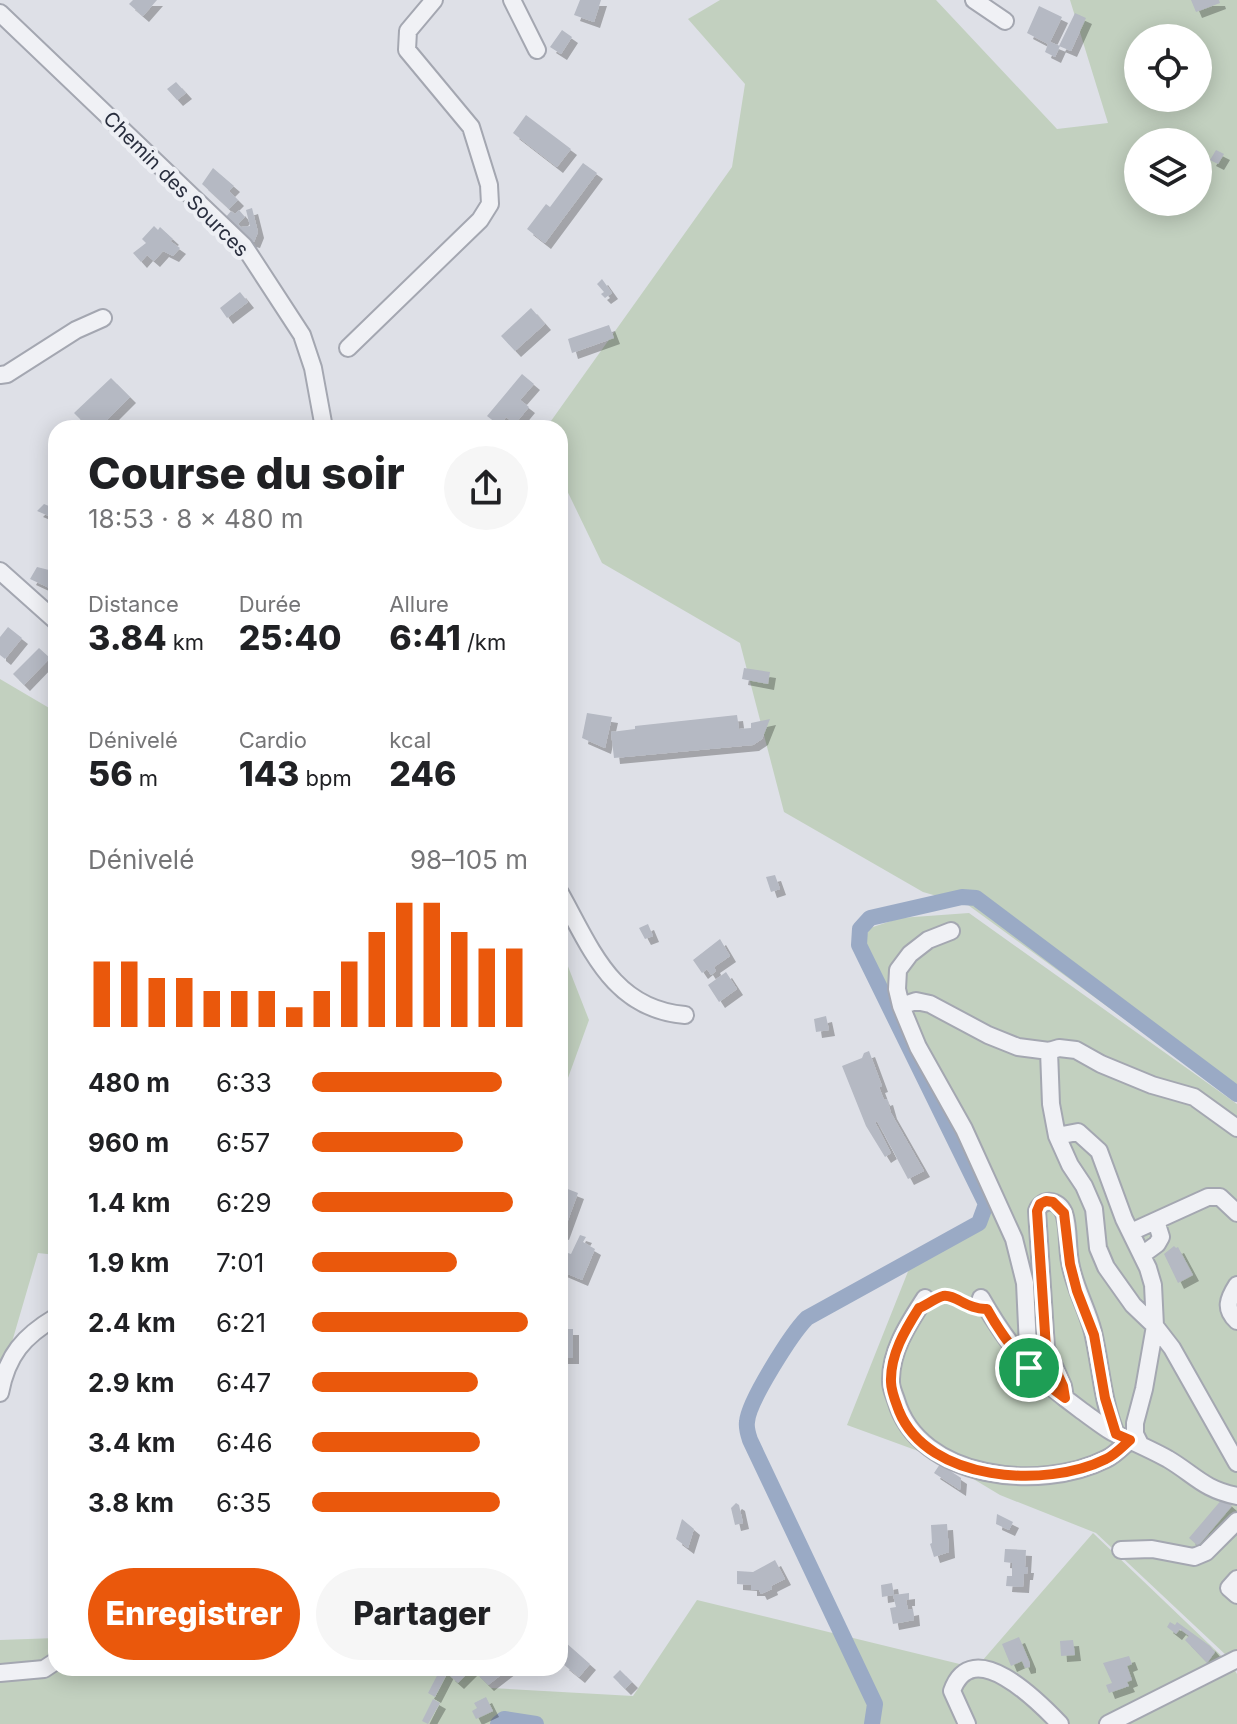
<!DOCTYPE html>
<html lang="fr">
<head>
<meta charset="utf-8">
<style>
  :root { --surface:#fff; --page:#f6f6f6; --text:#202124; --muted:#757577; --accent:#ea580c }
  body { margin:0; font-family:Inter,sans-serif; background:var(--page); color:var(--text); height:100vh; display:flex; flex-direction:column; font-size:30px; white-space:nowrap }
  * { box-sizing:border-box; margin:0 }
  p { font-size:26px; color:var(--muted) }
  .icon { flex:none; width:44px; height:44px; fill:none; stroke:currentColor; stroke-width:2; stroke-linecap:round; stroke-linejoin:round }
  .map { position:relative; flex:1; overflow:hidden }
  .panel { position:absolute; left:48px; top:420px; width:520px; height:1256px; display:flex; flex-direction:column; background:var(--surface); border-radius:24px; box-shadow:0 4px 20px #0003 }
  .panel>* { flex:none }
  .buttons { position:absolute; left:1124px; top:24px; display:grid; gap:16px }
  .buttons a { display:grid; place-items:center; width:88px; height:88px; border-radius:50%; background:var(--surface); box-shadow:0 4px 20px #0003; font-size:40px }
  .pin { position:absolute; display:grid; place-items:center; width:68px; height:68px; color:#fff; margin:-34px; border:4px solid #fff; border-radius:50%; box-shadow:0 2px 8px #0007 }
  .round { display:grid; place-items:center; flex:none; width:84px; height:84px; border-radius:42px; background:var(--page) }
  .summary { display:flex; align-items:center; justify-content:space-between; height:136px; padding:0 40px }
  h1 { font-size:44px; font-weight:800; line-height:60px }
  .metrics { display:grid; grid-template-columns:repeat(3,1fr); gap:12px; height:136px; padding:8px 40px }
  .metrics div { display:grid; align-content:center }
  .metrics b { font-size:34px; font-weight:800 }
  .metrics small { font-size:22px; font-weight:400 }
  .metrics p { font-size:22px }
  .chart { height:224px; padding:16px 40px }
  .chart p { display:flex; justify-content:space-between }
  .chart svg { width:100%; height:144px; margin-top:8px; stroke:var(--accent); stroke-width:6 }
  .button { display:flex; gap:16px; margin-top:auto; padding:16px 40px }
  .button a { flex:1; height:92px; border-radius:48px; background:var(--accent); color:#fff; font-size:32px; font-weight:800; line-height:92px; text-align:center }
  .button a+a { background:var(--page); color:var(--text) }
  ul { padding:0 40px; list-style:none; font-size:26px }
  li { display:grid; grid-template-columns:128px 96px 1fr; align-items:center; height:60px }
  li i { height:20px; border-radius:10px; background:var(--accent) }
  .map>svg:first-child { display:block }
  .green { fill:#c2d0bf; fill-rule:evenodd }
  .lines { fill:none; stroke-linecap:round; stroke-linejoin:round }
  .canal { stroke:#9aaac5; stroke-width:16 }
  .building { fill:#b5b9c3; filter:url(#shadow) }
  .minor-casing { stroke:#a4a7b1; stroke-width:20 }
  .path { stroke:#bcbec5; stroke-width:3; stroke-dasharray:6 6; stroke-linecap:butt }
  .minor { stroke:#f0f1f5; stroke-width:16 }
  .route-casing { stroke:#fff; stroke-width:16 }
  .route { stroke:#ea580c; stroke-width:10 }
  .labels { text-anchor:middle; stroke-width:8; stroke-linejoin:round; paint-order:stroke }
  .street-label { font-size:20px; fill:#282d3d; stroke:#edeff4 }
</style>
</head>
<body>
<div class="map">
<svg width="1237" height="1724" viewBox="0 0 1237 1724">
  <defs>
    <filter id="shadow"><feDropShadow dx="6" dy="6" stdDeviation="0" flood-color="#0004"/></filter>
  </defs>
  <rect width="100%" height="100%" fill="#dee0e7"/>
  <path class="green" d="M720,0H936L1057,129L1108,123L1070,0H1237V1101L968,905L923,892L784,812L740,643L602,563L560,476V428H546L732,167L745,84L688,19ZM1138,38H1198V98H1138ZM1138,142H1198V202H1138Z
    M0,679L56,712V1255L38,1253L0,1383Z
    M969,913L1237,1104V1650L1227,1656L1096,1533L1000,1495L940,1459L847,1425L909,1269L981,1226L987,1219L992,1202L873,968L863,942L870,928L900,918Z
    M560,946L589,1020L560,1100Z
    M1093,1533L1232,1666L1237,1674V1724H0V1640L56,1638V1668H476L491,1688L633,1696L697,1600L976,1668Z"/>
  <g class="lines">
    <path class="canal" d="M498,1724L504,1719L536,1724
      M872,1724L875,1704L750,1440C748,1434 746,1428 747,1422C748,1402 792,1333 807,1318L979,1223L986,1204L859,945L860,929L870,918L962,897L976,898L1237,1094"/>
  </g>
  <path class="building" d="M133,0H157L143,16L129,4Z
    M580,0H601L594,22L574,15Z
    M1191,0H1219L1220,3L1196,12Z
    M1039,6L1062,17L1050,42L1060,46L1055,57L1045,52L1048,44L1027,33Z
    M1075,13L1086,18L1071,51L1059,46Z
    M562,30L572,37L561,54L550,47Z
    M176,82L186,93L177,100L167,89Z
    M526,115L571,149L557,167L513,133Z
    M1216,150L1224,154L1218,164L1210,160Z
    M583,163L597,173L545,243L527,229L546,204L550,207Z
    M213,168L234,186L229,191L238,200L229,209L202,184Z
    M252,208L258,232L254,242L250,241L225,218L231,211L235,214L239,210L245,217L238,224L241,227L250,226L246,210Z
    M154,226L158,230L160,227L173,239L170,241L180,248L173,256L163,251L154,261L147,255L141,262L133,253L146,243L142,239Z
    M602,279L612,293L605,298L601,294L604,292L597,284Z
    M240,292L248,302L227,318L220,308Z
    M531,308L545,324L515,351L501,336Z
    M609,325L614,338L572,353L568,339Z
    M522,374L534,384L520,400L529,407L515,424L506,417L500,426L487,416Z
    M111,378L130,397L104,423L106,425L104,428H89L74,413Z
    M44,504L56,509V519L37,511Z
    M56,565V591L30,579L37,567L53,571Z
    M8,627L22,638L5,659L0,655V637Z
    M39,648L50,658L24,685L13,674Z
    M744,668L770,672L768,684L742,679Z
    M587,713L612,717L605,748L582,738Z
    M737,715L739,729L751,728V723L770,719L762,739L753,745L614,758L611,732L635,729V726Z
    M775,875L780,889L771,892L766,877Z
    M648,924L653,936L645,939L639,928Z
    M720,939L730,956L714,967L716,971L711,975L707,969L702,973L693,960Z
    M726,972L737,989L719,1002L708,985Z
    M826,1016L829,1030L816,1032L814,1019Z
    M869,1051L882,1086L879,1087L884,1100L887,1099L891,1113L924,1171L908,1179L877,1121L875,1122L891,1153L885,1157L866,1126L842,1066L862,1058L864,1053Z
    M560,1186L578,1193L563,1234L560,1233Z
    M580,1235L586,1237L583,1242L595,1249L582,1280L561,1271L568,1253L571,1254Z
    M1174,1246L1176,1248L1178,1247L1193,1275L1178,1283L1164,1254Z
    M562,1329H573V1358H560Z
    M940,1464L961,1478L960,1490L934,1473Z
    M1223,1498L1232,1506L1198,1546L1189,1538Z
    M736,1503L739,1505L743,1523L735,1525L731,1508Z
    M997,1514L1013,1522L1009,1530L996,1524Z
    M682,1519L694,1529L688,1548L676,1539Z
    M947,1524L949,1552L934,1557L930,1544L932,1543L931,1525Z
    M1005,1549L1026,1550L1025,1567H1028L1027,1574H1024L1023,1587L1006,1586L1007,1576H1012V1563L1004,1562Z
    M775,1560L785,1579L771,1586L772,1589L761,1594L759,1590H751V1585L737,1584V1571L753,1572Z
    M892,1583L894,1595L909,1593V1600H906L908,1610L913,1609L914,1620L893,1624L890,1608L896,1607L893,1595L882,1597L881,1585Z
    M1170,1622L1175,1625L1177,1622L1210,1646L1215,1652L1207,1663L1185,1640L1189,1636L1180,1629L1176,1634L1167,1627Z
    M1019,1637L1030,1663V1667L1025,1668L1022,1661L1011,1666L1002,1644Z
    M1073,1640L1075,1655L1061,1656L1060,1641Z
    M565,1642L590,1664L579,1677L563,1664L565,1662L560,1657V1648Z
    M1129,1656L1132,1664L1127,1666L1132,1680L1127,1682L1129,1686L1109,1693L1106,1685L1112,1683L1103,1663Z
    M441,1668H450L435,1697L428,1693Z
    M455,1668H473L458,1683L449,1675Z
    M476,1668H510L488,1685L474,1671Z
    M620,1670L632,1682L625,1689L613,1677Z
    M486,1697L493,1711L476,1719L472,1711L477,1708L474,1703Z
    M433,1699L440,1703L428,1724L422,1721Z"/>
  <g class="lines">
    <defs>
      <path id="minor" d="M512,0L537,50
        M974,0L1005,21
        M0,13L244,246L302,335L313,368L324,428
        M348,348L480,220L490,204L489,185L471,127L407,50L408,31L434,0
        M0,375L7,374L76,330L103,318
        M0,571L56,621
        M560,893C591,948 612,1009 685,1015
        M951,931L928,940L910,954L898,970L897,989L901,1006L918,1047L964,1129L1014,1239L1025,1283L1029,1368
        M901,1006L916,1001L930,1004L988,1035L1018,1047L1049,1051L1059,1048L1076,1050L1101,1064L1152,1085L1194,1097L1237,1128
        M1049,1051L1051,1104L1057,1136L1070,1165L1084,1186L1094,1209L1098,1248L1106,1267L1133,1305L1155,1326L1172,1348L1237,1463
        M1057,1136L1078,1132L1099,1151L1124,1219L1148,1268L1153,1285L1155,1326L1144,1389L1135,1423V1434L1140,1444
        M1131,1232L1208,1197H1220L1237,1213
        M1142,1255L1157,1244L1161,1237L1156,1221
        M1237,1285C1228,1299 1224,1309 1237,1321
        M925,1298C909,1323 890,1351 891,1382C891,1388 894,1394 896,1400C919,1480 1041,1492 1106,1459C1115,1455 1123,1446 1130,1440
        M981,1298C1010,1349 1034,1376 1082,1411C1092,1418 1102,1426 1112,1432C1131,1441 1150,1449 1168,1459C1195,1475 1203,1489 1237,1496
        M0,1393C7,1355 24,1336 56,1317
        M1065,1398L1063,1386L1046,1348L1037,1211C1042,1198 1058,1199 1064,1213C1069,1227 1067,1247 1070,1262C1074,1287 1087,1308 1093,1332C1101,1366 1102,1401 1116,1434
        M1121,1550L1152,1549L1194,1557L1206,1552L1237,1521
        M1237,1579L1229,1588L1237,1595
        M0,1673L44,1669L56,1661
        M967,1724L952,1691C972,1634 1038,1701 1060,1724
        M1108,1724L1237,1659"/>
    </defs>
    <use href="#minor" class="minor-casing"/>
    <path class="path" d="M939,1296H953L968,1307"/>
    <use href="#minor" class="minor"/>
  </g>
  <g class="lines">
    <defs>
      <path id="route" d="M1046,1201L1053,1202L1064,1213L1070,1264L1077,1291L1094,1335L1105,1398L1116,1434L1130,1440C1123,1446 1115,1455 1106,1459C1046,1489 928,1482 899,1411C896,1403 891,1391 891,1382C890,1355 905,1330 919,1308C927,1305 935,1298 943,1296C955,1294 968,1310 987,1309C1007,1345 1032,1375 1065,1398L1063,1386L1046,1348L1037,1211L1040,1204Z"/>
    </defs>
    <use href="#route" class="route-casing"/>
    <use href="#route" class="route"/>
  </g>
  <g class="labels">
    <g class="street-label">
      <text transform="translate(176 184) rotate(45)" y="7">Chemin des Sources</text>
    </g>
  </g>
</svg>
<div class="buttons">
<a><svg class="icon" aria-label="locate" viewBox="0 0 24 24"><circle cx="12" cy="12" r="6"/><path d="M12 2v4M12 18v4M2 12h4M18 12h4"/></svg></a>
<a><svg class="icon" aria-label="layers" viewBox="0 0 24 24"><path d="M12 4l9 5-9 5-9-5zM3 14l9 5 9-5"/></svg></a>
</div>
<div class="pin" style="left:1029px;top:1368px;background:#1e9e55"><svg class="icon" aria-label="arrive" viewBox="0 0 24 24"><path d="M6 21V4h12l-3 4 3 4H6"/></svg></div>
<section class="panel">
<div class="summary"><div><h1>Course du soir</h1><p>18:53 · 8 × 480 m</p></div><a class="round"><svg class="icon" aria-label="share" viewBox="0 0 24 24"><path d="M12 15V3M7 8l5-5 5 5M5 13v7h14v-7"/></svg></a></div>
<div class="metrics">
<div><p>Distance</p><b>3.84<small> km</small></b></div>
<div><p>Durée</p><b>25:40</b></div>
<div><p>Allure</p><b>6:41<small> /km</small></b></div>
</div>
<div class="metrics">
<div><p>Dénivelé</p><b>56<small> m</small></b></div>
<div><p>Cardio</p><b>143<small> bpm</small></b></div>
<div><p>kcal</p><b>246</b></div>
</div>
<div class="chart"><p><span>Dénivelé</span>98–105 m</p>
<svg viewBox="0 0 160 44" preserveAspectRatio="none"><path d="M5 44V24M15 44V24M25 44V29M35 44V29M45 44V33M55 44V33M65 44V33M75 44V38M85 44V33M95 44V24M105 44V15M115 44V6M125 44V6M135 44V15M145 44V20M155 44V20"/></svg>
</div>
<ul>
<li><b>480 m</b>6:33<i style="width:88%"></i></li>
<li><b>960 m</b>6:57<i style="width:70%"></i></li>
<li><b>1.4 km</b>6:29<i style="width:93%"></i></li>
<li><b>1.9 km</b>7:01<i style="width:67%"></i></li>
<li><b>2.4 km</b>6:21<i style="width:100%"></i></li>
<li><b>2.9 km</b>6:47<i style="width:77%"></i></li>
<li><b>3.4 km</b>6:46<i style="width:78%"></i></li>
<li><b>3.8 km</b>6:35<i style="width:87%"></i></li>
</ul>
<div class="button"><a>Enregistrer</a><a>Partager</a></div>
</section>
</div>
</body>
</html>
